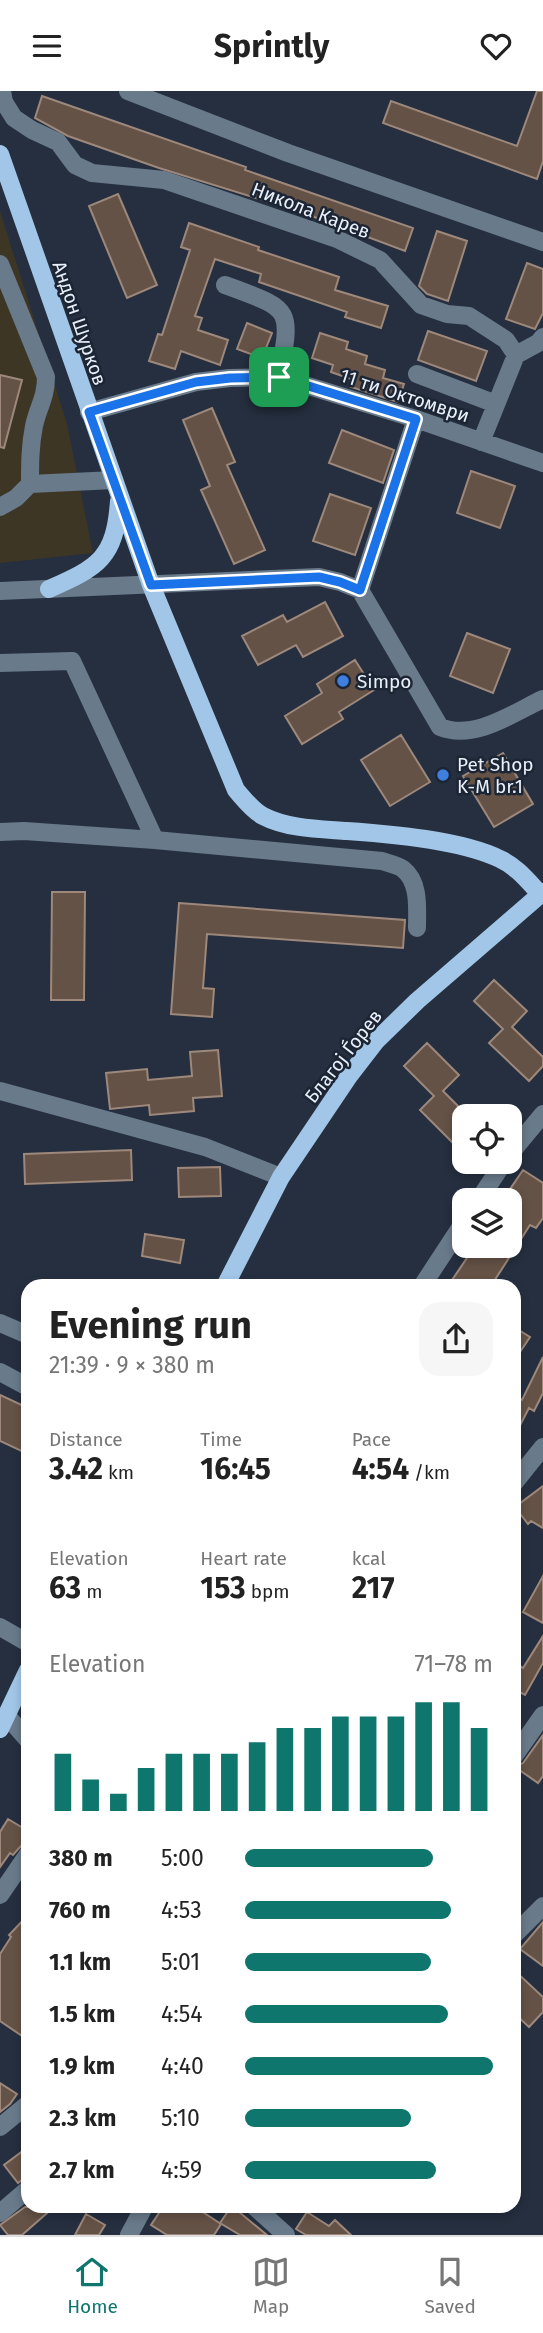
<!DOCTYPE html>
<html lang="en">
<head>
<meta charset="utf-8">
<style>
  :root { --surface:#fff; --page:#f6f6f6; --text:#222; --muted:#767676; --line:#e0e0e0; --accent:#0f766e }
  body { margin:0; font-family:"Fira Sans",sans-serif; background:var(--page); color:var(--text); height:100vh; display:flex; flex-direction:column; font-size:26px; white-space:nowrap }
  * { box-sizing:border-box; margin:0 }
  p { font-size:23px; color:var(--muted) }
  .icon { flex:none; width:38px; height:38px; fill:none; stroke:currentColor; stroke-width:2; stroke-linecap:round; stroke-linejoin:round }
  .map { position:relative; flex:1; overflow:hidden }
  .drawer { position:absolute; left:21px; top:1188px; width:500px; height:934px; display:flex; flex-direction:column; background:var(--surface); border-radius:21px; box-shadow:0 4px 10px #0003 }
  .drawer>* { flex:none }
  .controls { position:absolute; left:452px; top:1013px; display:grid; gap:14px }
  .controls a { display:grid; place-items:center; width:70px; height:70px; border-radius:14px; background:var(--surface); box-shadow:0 4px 10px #0003; font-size:35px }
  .pin { position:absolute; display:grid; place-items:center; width:60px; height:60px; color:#fff; margin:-30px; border-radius:14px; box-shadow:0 4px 10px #0006 }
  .round { display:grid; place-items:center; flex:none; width:74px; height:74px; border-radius:21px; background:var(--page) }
  .headline { display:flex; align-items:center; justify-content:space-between; height:119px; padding:0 28px }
  h1 { font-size:38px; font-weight:700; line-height:52px }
  .metrics { display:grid; grid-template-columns:repeat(3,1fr); gap:10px; height:119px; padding:7px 28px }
  .metrics div { display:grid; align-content:center }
  .metrics b { font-size:30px; font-weight:700 }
  .metrics small { font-size:19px; font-weight:400 }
  .metrics p { font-size:19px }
  .chart { height:196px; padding:14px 28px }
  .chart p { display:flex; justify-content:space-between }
  .chart svg { width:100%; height:126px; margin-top:7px; stroke:var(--accent); stroke-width:6 }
  ul { padding:0 28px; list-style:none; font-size:23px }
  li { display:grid; grid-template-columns:112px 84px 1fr; align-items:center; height:52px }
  li i { height:18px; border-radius:9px; background:var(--accent) }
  header { display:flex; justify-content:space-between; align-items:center; height:91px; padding:0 28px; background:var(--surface); font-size:32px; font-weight:700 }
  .tabs { display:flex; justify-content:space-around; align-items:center; height:98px; border-top:2px solid var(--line); background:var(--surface); font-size:19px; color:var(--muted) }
  .tabs a { display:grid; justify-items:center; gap:4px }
  .tabs .current { color:var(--accent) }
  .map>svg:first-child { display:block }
  .industrial { fill:#3d3624 }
  .building { fill:#655246; stroke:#9d887b; stroke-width:2 }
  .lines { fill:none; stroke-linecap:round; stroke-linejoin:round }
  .minor { stroke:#697a8b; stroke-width:18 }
  .major { stroke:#a1c6e8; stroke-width:18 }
  .route-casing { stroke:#fff; stroke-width:14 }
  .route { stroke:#1a73e8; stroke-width:9 }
  .shop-dot { fill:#3f7fe0; stroke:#1c2534; stroke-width:2.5 }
  .labels { text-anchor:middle; stroke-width:5; stroke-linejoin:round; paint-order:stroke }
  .street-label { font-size:19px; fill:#e9f0fa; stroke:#1c2534 }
  .poi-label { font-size:19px; fill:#e9f0fa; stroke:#1c2534; text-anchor:start }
</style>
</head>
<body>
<header><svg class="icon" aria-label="menu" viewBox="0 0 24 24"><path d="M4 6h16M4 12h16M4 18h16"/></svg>Sprintly<svg class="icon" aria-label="heart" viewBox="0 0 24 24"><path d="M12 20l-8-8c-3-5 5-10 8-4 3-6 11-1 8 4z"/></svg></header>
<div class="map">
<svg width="543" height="2144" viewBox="0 0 543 2144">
  <rect width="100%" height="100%" fill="#252f3f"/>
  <path class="industrial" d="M0,120L67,333L93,462L0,472Z"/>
  <path class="building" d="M537,0H543V70L537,88L383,32L391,10L517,55Z
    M42,5L246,76L245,79L413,137L405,160L301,121L159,77L68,45L35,27Z
    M118,103L157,194L127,207L89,115Z
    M189,132L259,156L258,159L339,186L335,199L388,215L381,237L345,226L347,221L259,191L261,183L215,168L195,225L202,227L198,239L228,249L220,274L181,260L175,278L149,270L158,243L162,244L190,159L181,156Z
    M437,140L467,150L448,210L427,203L419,195Z
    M527,172L543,178V222L535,238L506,228Z
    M247,232L272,242L262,267L237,258Z
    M428,240L487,260L476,290L418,269Z
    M320,242L348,251L346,258L367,265L365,273L385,279L383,287L404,293L398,311L351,296L354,289L331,281L333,274L312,267Z
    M0,284L22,289L4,357L0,356Z
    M212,317L235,371L227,374L265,459L234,473L201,399L210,395L183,329Z
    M342,339L394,359L383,392L329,372Z
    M471,380L515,395L500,437L457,422Z
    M330,403L371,417L355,464L313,450Z
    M325,511L343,545L303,566L296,554L258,574L242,545L283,524L287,531Z
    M467,542L510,558L493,602L450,585Z
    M355,569L374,599L339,621L343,628L302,653L285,625L322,602L317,593Z
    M401,644L430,691L390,715L361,669Z
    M503,662L533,713L494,736L463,685Z
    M52,801H85L84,909H51Z
    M179,812L405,829L403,857L207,843L203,897L214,898L212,926L171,923Z
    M494,889L527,920L512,936L543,966V975L529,990L489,952L503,938L474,910Z
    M427,952L459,984L443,1000L464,1021V1045L455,1054L420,1019L434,1005L404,975Z
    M218,959L222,1005L193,1007L194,1020L150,1024L149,1014L110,1018L106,982L147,978L148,989L192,985L190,961Z
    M131,1059L132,1089L25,1093L24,1063Z
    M220,1076L221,1105L179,1106L178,1077Z
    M523,1079L543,1092V1127L536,1137L530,1134L491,1195H448L475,1155H509V1110L504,1107Z
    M145,1143L184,1149L180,1172L142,1165Z
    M514,1236L530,1246L514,1270Z
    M543,1266V1302L534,1320L529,1317L514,1346V1305L522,1309Z
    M0,1304L28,1317V1363L0,1350Z
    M543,1395V1437L531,1430L528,1433L515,1416Z
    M543,1485V1532L523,1521Z
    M543,1545V1572L525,1604L514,1598V1584L520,1575L523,1577Z
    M543,1644V1685L538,1692L515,1676L523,1672Z
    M8,1728L28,1740V1747L13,1764L10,1762L0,1776V1741Z
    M28,1824V1949L0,1930V1863L11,1846L9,1844Z
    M543,1831V1875L520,1858Z
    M514,1879L543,1906V1921L529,1936L514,1922Z
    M0,1992L17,2003L10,2013L0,2021Z
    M28,2056V2084L18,2092L4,2074Z
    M25,2116H54L22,2144H8L0,2134Z
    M163,2116H195L221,2133L214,2144H167L151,2134Z
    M231,2116H233L267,2144H240L220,2132Z
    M307,2121L329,2135L335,2129L351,2144H306L296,2138Z
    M86,2123L105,2134L99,2144H75Z"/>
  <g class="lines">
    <path class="minor" d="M2,0L4,11L14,27L32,39L58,51L75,74L92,82L164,89L337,148L380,169L421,214L447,223L469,225L506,249L516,264L481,351
      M128,0L288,62L543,151
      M0,173L46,286C46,307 38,316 34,335C30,355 30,373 30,393L16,407L0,416
      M225,194C292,219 292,215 279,286
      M516,264L538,252L543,246
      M417,283L496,313
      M89,321L196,291L230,287L279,286L416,328L543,372
      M30,393L114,389
      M360,499L416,328
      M0,500L319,486L340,491L360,499L440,636C474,650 513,622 543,608
      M0,572L72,570L155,749
      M0,741L24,740L155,749L382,770C388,772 398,774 403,778C420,791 417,818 417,837
      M0,1000L205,1056L281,1086
      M509,1064L543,1023
      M478,1110L504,1071
      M422,1195L464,1131
      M0,1232L28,1244
      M0,1281L28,1296
      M514,1392L543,1356
      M0,1536L28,1552
      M7,1625L28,1649
      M514,1665L543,1624
      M0,1804L28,1763
      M514,1844L543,1815
      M0,2036L28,2013
      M255,2116L286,2144
      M0,2122L28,2098
      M129,2144L144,2116"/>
    <path class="major" d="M0,63L151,494L236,699C244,708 252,719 263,725C288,738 320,738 347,740C391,743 461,749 500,768C516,775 528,790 540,803
      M49,498C99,476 115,467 119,410
      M225,1195L281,1086L349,985L376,950L417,910L543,801
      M0,1638L28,1579"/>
  </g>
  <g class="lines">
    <defs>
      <path id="route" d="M279,286L416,328L360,499L340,491L319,486L151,494L89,321L196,291L230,287Z"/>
    </defs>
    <use href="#route" class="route-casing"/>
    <use href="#route" class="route"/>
  </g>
  <g class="shop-dot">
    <circle cx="343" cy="590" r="7"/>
    <circle cx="443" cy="684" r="7"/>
  </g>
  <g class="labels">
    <g class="street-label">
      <text transform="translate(311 119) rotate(21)" y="7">Никола Карев</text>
      <text transform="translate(80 232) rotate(71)" y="7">Андон Шурков</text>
      <text transform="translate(405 304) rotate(18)" y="7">11 ти Октомври</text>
      <text transform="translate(343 965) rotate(-52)" y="7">Благој Ѓорев</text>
    </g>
    <g class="poi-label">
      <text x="357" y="597">Simpo</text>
      <text x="457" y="680">Pet Shop<tspan x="457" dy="22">K-M br.1</tspan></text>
    </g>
  </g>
</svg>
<div class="controls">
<a><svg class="icon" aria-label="locate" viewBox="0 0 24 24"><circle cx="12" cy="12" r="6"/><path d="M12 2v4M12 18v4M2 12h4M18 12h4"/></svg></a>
<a><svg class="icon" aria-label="layers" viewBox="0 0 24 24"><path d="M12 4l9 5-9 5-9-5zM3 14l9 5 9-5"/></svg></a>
</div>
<div class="pin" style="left:279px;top:286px;background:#1e9e55"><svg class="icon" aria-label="arrive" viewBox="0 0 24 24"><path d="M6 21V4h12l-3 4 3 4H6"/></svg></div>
<section class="drawer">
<div class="headline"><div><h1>Evening run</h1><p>21:39 · 9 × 380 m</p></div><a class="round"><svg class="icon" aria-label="share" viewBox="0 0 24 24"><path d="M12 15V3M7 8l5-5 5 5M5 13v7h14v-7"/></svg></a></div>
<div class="metrics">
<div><p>Distance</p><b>3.42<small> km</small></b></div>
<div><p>Time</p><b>16:45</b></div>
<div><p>Pace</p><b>4:54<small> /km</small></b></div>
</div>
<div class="metrics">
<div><p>Elevation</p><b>63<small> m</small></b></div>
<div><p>Heart rate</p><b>153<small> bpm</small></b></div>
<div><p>kcal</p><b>217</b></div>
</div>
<div class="chart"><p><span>Elevation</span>71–78 m</p>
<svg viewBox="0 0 160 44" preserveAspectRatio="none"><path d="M5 44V24M15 44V33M25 44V38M35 44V29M45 44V24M55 44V24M65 44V24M75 44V20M85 44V15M95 44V15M105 44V11M115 44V11M125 44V11M135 44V6M145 44V6M155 44V15"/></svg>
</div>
<ul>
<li><b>380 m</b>5:00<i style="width:76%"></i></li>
<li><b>760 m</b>4:53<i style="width:83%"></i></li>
<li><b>1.1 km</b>5:01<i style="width:75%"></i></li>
<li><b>1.5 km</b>4:54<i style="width:82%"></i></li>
<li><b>1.9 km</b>4:40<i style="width:100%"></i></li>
<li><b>2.3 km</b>5:10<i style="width:67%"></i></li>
<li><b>2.7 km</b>4:59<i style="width:77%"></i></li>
</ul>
</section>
</div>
<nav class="tabs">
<a class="current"><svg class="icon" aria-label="home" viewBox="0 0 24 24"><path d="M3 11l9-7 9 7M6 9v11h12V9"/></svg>Home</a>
<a><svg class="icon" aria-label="map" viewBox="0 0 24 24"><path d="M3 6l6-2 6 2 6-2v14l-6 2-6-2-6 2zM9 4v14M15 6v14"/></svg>Map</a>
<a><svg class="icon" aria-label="saved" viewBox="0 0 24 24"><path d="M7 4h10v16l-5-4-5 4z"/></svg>Saved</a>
</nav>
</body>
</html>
